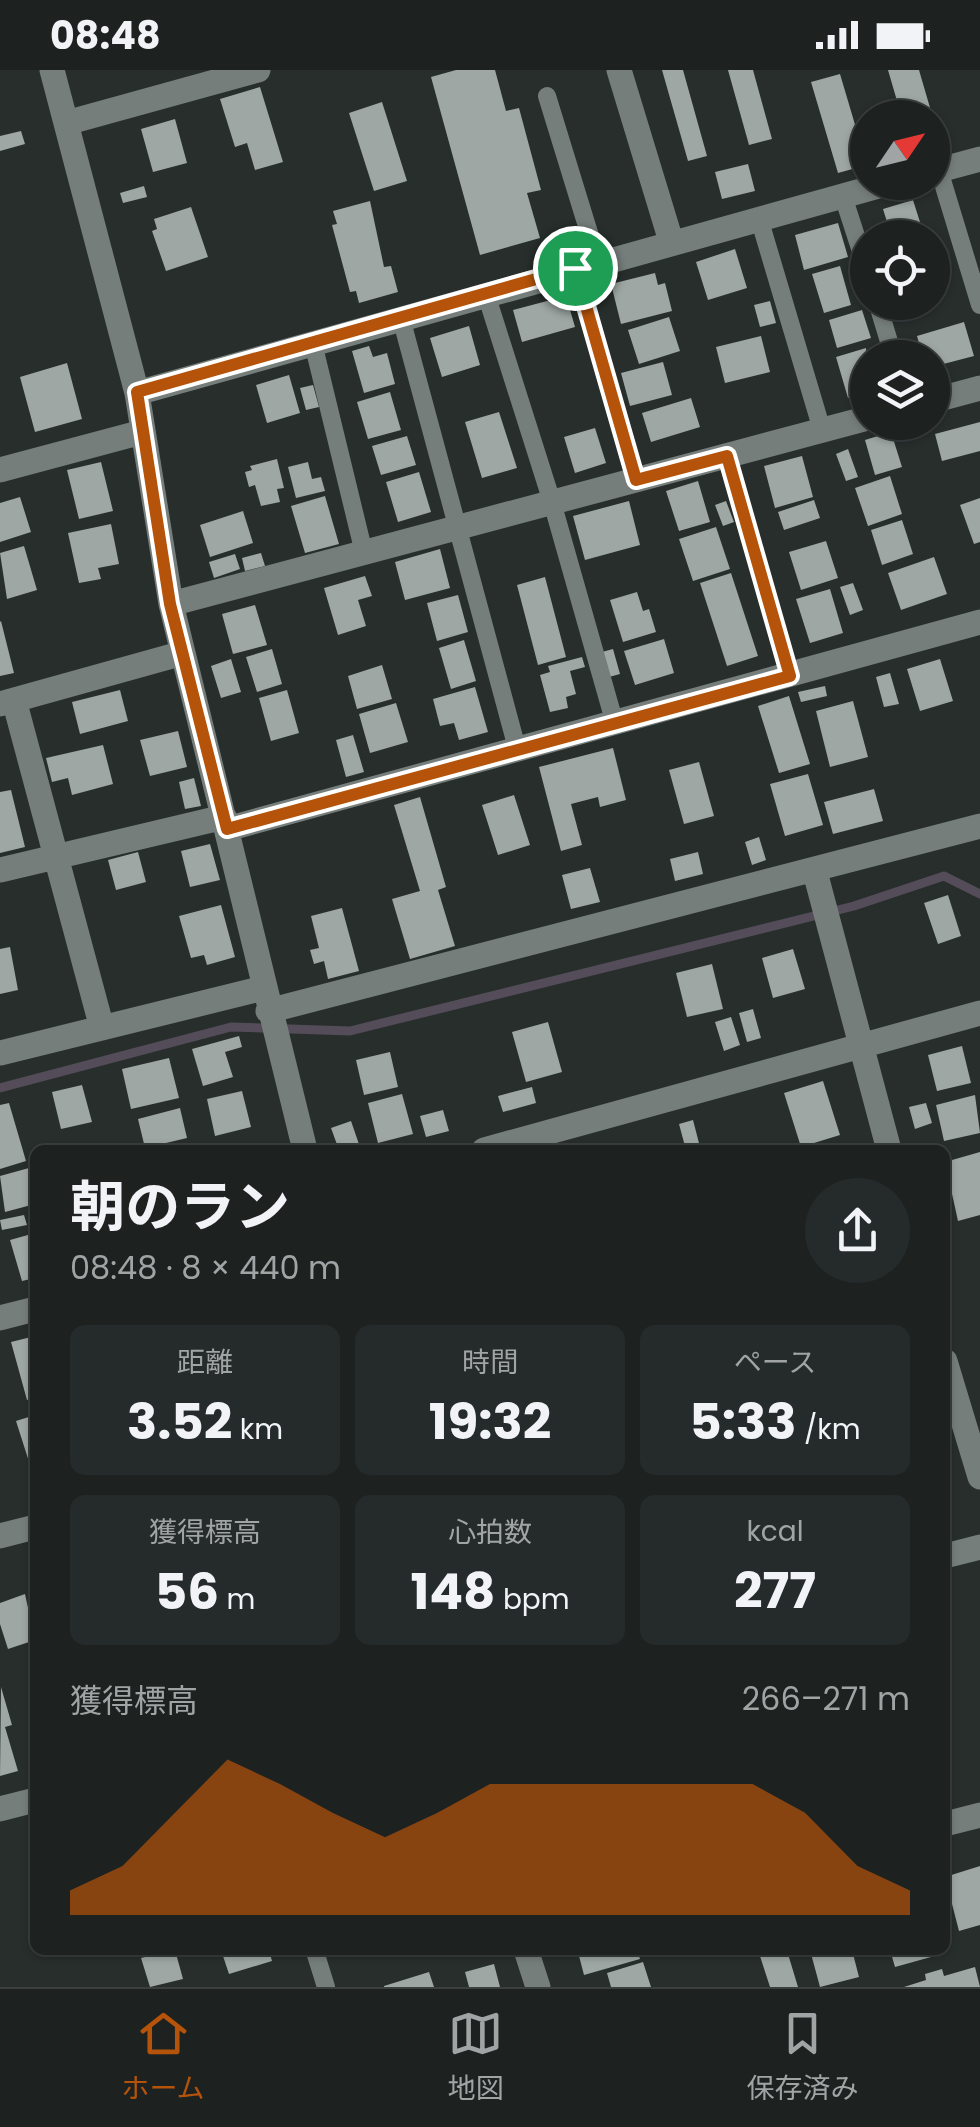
<!DOCTYPE html>
<html lang="ja">
<head>
<meta charset="utf-8">
<style>
  :root { --surface:#1d2221; --page:#252a2a; --text:#f1f3f6; --muted:#a0a4a5; --line:#3b3f3f; --accent:#b45309 }
  body { margin:0; font-family:Poppins,"Noto Sans JP",sans-serif; background:var(--page); color:var(--text); height:100vh; display:flex; flex-direction:column; font-size:38px; white-space:nowrap }
  * { box-sizing:border-box; margin:0 }
  p { font-size:32px; color:var(--muted) }
  .icon { flex:none; width:55px; height:55px; fill:none; stroke:currentColor; stroke-width:2; stroke-linecap:round; stroke-linejoin:round }
  .map { position:relative; flex:1; overflow:hidden }
  .sheet { position:absolute; left:30px; top:1075px; width:920px; height:810px; display:flex; flex-direction:column; background:var(--surface); border-radius:15px; box-shadow:0 2px 8px #0004,0 0 0 2px var(--line) }
  .sheet>* { flex:none }
  .needle { width:65px; rotate:55deg }
  .fabs { position:absolute; left:850px; top:30px; display:grid; gap:20px }
  .fabs a { display:grid; place-items:center; width:100px; height:100px; border-radius:50%; background:var(--surface); box-shadow:0 2px 8px #0004,0 0 0 2px var(--line); font-size:50px }
  .pin { position:absolute; display:grid; place-items:center; width:85px; height:85px; color:#fff; margin:-42px; border:5px solid #fff; border-radius:50%; box-shadow:0 2px 10px #0007 }
  .round { display:grid; place-items:center; flex:none; width:105px; height:105px; border-radius:52px; background:var(--page) }
  .summary { display:flex; align-items:center; justify-content:space-between; height:170px; padding:0 40px }
  h1 { font-size:55px; font-weight:700; line-height:75px }
  .figures { display:grid; grid-template-columns:repeat(3,1fr); gap:15px; height:170px; padding:10px 40px }
  .figures div { display:grid; align-content:center; border-radius:15px; background:var(--page); text-align:center }
  .figures b { font-size:50px; font-weight:700 }
  .figures small { font-size:28px; font-weight:400 }
  .figures p { font-size:28px }
  .chart { height:280px; padding:20px 40px }
  .chart p { display:flex; justify-content:space-between }
  .chart svg { width:100%; height:180px; margin-top:10px; fill:var(--accent); opacity:.7 }
  .status { display:flex; justify-content:space-between; align-items:center; height:70px; padding:0 50px; background:var(--surface); direction:ltr }
  .status svg { height:28px; fill:currentColor }
  .tab-bar { display:flex; justify-content:space-around; align-items:center; height:140px; border-top:2px solid var(--line); background:var(--surface); font-size:28px; color:var(--muted) }
  .tab-bar a { display:grid; justify-items:center; gap:5px }
  .tab-bar .on { color:var(--accent) }
  .map>svg:first-child { display:block }
  .lines { fill:none; stroke-linecap:round; stroke-linejoin:round }
  .stream { stroke:#544c58; stroke-width:9 }
  .building { fill:#9ea7a4 }
  .lane { stroke:#767e7c; stroke-width:18 }
  .street { stroke:#767e7c; stroke-width:25 }
  .route-casing { stroke:#fff; stroke-width:20 }
  .route { stroke:#b45309; stroke-width:12 }
</style>
</head>
<body>
<div class="status"><b>08:48</b><svg viewBox="0 0 49 12"><path d="M0 12V9h3v3zM5 12V6h3v6zM10 12V3h3v9zM15 12V0h3v12zM26 1h20v11H26zM47 4h2v5h-2z"/></svg></div>
<div class="map">
<svg width="980" height="1917" viewBox="0 0 980 1917">
  <rect width="100%" height="100%" fill="#272e2c"/>
  <g class="lines">
    <path class="stream" d="M0,1018L231,957L350,961L854,836L944,806L980,824"/>
  </g>
  <path class="building" d="M456,0H495L506,41L519,38L541,120L527,123L540,168L480,185L431,7Z
    M662,0H683L707,86L688,91Z
    M728,0H753L772,69L749,75Z
    M888,0H919L933,48H902Z
    M840,4L867,95L838,103L811,12Z
    M260,17L283,92L255,100L247,73L235,77L220,29Z
    M382,32L407,111L374,121L349,43Z
    M175,49L187,93L153,102L141,59Z
    M21,61L25,74L0,81V66Z
    M748,94L755,121L722,129L715,102Z
    M144,116L147,127L123,133L120,123Z
    M913,130L925,168H892L883,139Z
    M370,131L384,197L391,196L398,222L359,233L356,221L350,222L332,155L337,154L333,141Z
    M191,137L208,187L166,201L152,161L157,159L154,149Z
    M838,153L848,187L804,200L795,165Z
    M735,179L747,218L708,230L696,192Z
    M840,196L851,235L824,243L812,204Z
    M655,203L658,215L665,213L672,241L621,254L611,214Z
    M566,226L575,257L522,272L513,240Z
    M770,231L776,253L760,257L754,235Z
    M862,240L871,268L837,278L829,250Z
    M669,247L680,281L639,294L628,260Z
    M964,252L974,286L932,297V288H923L917,266Z
    M469,256L480,295L442,307L430,268Z
    M761,266L770,302L725,313L716,277Z
    M369,276L373,287L387,283L395,314L364,323L352,281Z
    M866,278L868,322L848,328L836,287Z
    M663,292L672,325L630,336L621,303Z
    M67,293L82,349L35,362L20,307Z
    M289,305L300,343L267,353L256,315Z
    M313,315L319,337L306,340L300,318Z
    M390,322L401,360L368,369L357,332Z
    M691,328L700,357L651,372L642,343Z
    M499,342L517,398L482,408L465,352Z
    M980,352V381L942,391L935,364Z
    M595,358L606,393L575,403L564,367Z
    M891,362L902,397L875,405L865,370Z
    M407,366L416,395L381,405L372,376Z
    M848,379L858,407L846,411L836,384Z
    M802,386L813,427L775,438L764,396Z
    M277,389L284,418L277,419L280,432L261,436L255,415L249,417L245,402L252,400L250,396Z
    M101,392L113,441L79,449L67,400Z
    M308,392L312,409L321,407L325,421L296,428L288,397Z
    M419,402L431,442L398,452L386,412Z
    M890,406L902,444L868,456L855,418Z
    M698,411L710,452L679,461L666,421Z
    M325,426L339,474L305,483L291,436Z
    M20,427L31,462L0,472V433Z
    M980,428V472L974,474L960,435Z
    M814,430L820,448L784,460L778,442Z
    M629,431L640,475L585,490L573,446Z
    M726,431L734,452L723,456L715,435Z
    M243,441L253,473L210,487L200,455Z
    M902,450L913,484L882,495L871,460Z
    M111,454L119,494L98,498L101,509L79,513L68,463Z
    M716,457L730,499L693,511L679,469Z
    M826,471L838,508L801,520L789,482Z
    M24,476L37,520L7,529L0,483Z
    M440,479L450,518L405,530L395,492Z
    M261,483L265,496L245,501L242,488Z
    M235,484L240,499L214,508L209,492Z
    M934,487L947,524L901,540L888,503Z
    M731,503L758,586L727,596L700,513Z
    M365,506L372,526L358,530L366,556L338,565L324,518Z
    M545,507L566,587L538,595L517,515Z
    M853,513L863,540L850,545L840,517Z
    M830,519L843,563L810,573L796,529Z
    M637,522L643,541L649,539L656,562L623,572L610,530Z
    M458,525L468,562L437,571L427,533Z
    M255,535L267,575L233,584L222,544Z
    M1,551L14,603L0,606V552Z
    M664,569L674,603L635,615L624,581Z
    M464,570L476,611L451,619L439,578Z
    M272,579L282,614L257,622L246,587Z
    M613,579L620,604L609,607L602,582Z
    M582,587L585,597L570,601L576,624L566,627L568,638L550,642L540,605L550,602L548,596Z
    M231,589L241,622L221,628L211,596Z
    M940,589L953,631L920,641L907,599Z
    M382,595L392,629L357,639L348,606Z
    M890,603L899,634L884,637L876,607Z
    M825,616L827,626L801,632L798,622Z
    M475,617L488,662L459,670L454,653L440,656L433,629Z
    M120,620L128,651L80,664L72,632Z
    M287,620L299,663L271,671L259,628Z
    M789,626L810,694L779,703L758,636Z
    M853,631L868,687L830,697L816,641Z
    M396,633L408,672L370,683L359,644Z
    M178,661L187,697L150,706L140,670Z
    M353,665L364,702L346,707L336,670Z
    M103,675L113,714L72,725L68,708L52,712L46,688Z
    M613,678L626,730L600,737L598,727L571,734L582,775L561,781L539,697Z
    M699,692L714,746L684,754L669,700Z
    M808,704L823,755L785,766L770,714Z
    M194,708L201,736L185,739L179,712Z
    M874,719L883,751L833,764L824,732Z
    M11,720L25,777L0,783V722Z
    M514,725L530,775L498,785L482,735Z
    M420,727L446,817L438,820L455,876L410,889L392,829L420,821L394,735Z
    M759,767L766,790L752,795L745,772Z
    M210,774L220,810L190,817L181,781Z
    M138,782L146,812L116,820L108,790Z
    M698,782L703,804L675,811L670,789Z
    M590,798L600,832L571,839L562,805Z
    M948,825L961,866L938,874L924,833Z
    M221,835L235,887L207,895L204,885L191,888L179,846Z
    M342,838L359,901L328,909L324,891L314,894L310,880L319,878L311,846Z
    M10,877L18,920L0,924V879Z
    M793,879L805,919L773,928L762,888Z
    M712,894L723,939L687,947L676,903Z
    M753,939L761,968L747,972L739,943Z
    M731,947L740,975L724,981L715,952Z
    M548,952L562,1002L526,1012L512,962Z
    M239,966L242,977L225,982L233,1007L203,1016L192,979Z
    M962,976L971,1013L937,1021L928,985Z
    M390,982L398,1017L364,1025L356,990Z
    M169,988L179,1028L131,1039L122,999Z
    M823,1011L840,1065L801,1077L784,1023Z
    M82,1015L92,1052L61,1059L52,1022Z
    M532,1017L536,1033L503,1042L498,1026Z
    M242,1021L251,1057L215,1066L207,1029Z
    M402,1024L413,1064L378,1073L368,1033Z
    M975,1025L980,1063L944,1071L936,1035Z
    M9,1033L26,1091L0,1099V1035Z
    M926,1033L932,1053L915,1059L909,1037Z
    M180,1038L187,1068L145,1078L138,1049Z
    M443,1040L449,1061L426,1067L420,1046Z
    M693,1050L700,1077L686,1080L679,1054Z
    M351,1051L361,1080H339L331,1058Z
    M980,1082V1145L958,1151L945,1092Z
    M29,1098L35,1134L5,1142L0,1106Z
    M24,1145L27,1155L2,1160L0,1150Z
    M35,1163V1208L22,1211L10,1170Z
    M35,1266V1328L27,1330L11,1272Z
    M35,1345V1397L31,1398L16,1351Z
    M25,1524L35,1570L8,1579L0,1554V1533Z
    M1,1617L12,1655L5,1657L18,1701L0,1706Z
    M980,1796V1855L959,1861L945,1807Z
    M175,1880L183,1909L150,1917L141,1888Z
    M221,1880H269L272,1891L229,1904Z
    M599,1880H637L640,1889L584,1905L579,1886Z
    M776,1880L778,1887L788,1884L798,1917H770L759,1883Z
    M810,1880H852L859,1907L820,1917Z
    M890,1880H929L931,1887L895,1897Z
    M643,1892L651,1917H611L607,1903Z
    M494,1894L500,1917H469L465,1902Z
    M975,1897L980,1917H904L926,1910L925,1904L942,1899L944,1906Z
    M429,1902L434,1917H384V1916Z"/>
  <g class="lines">
    <path class="lane" d="M547,26L598,192
      M939,100L980,235
      M843,126L868,203
      M759,148L822,360
      M575,198L636,410
      M486,224L552,432L615,654
      M877,232L894,288
      M401,248L518,682
      M313,273L364,483
      M727,386L790,606
      M316,1885L326,1917"/>
    <path class="street" d="M52,0L137,323L171,534L305,1080
      M619,0L671,171
      M66,53L258,0
      M932,102L980,89
      M137,323L893,112
      M932,331L980,318
      M0,400L142,362
      M171,534L868,348
      M14,630L102,958
      M0,634L183,583
      M227,759L980,552
      M0,800L224,747
      M815,802L889,1080
      M268,941L980,756
      M0,983L264,918
      M484,1080L980,943
      M0,1248L35,1239
      M945,1291L980,1407
      M0,1466L35,1457
      M945,1486L980,1477
      M0,1739L35,1730
      M945,1754L980,1745
      M526,1880L538,1917"/>
  </g>
  <g class="lines">
    <defs>
      <path id="route" d="M575,198L636,410L727,386L790,606L227,759L170,534L137,322Z"/>
    </defs>
    <use href="#route" class="route-casing"/>
    <use href="#route" class="route"/>
  </g>
</svg>
<div class="fabs">
<a><svg class="needle" viewBox="-14 -14 28 28"><path d="M0-13l5 13h-10z" fill="#e53935"/><path d="M0 13l5-13h-10z" fill="#a0a4a5"/></svg></a>
<a><svg class="icon" aria-label="locate" viewBox="0 0 24 24"><circle cx="12" cy="12" r="6"/><path d="M12 2v4M12 18v4M2 12h4M18 12h4"/></svg></a>
<a><svg class="icon" aria-label="layers" viewBox="0 0 24 24"><path d="M12 4l9 5-9 5-9-5zM3 14l9 5 9-5"/></svg></a>
</div>
<div class="pin" style="left:575px;top:198px;background:#1e9e55"><svg class="icon" aria-label="arrive" viewBox="0 0 24 24"><path d="M6 21V4h12l-3 4 3 4H6"/></svg></div>
<section class="sheet">
<div class="summary"><div><h1>朝のラン</h1><p>08:48 · 8 × 440 m</p></div><a class="round"><svg class="icon" aria-label="share" viewBox="0 0 24 24"><path d="M12 15V3M7 8l5-5 5 5M5 13v7h14v-7"/></svg></a></div>
<div class="figures">
<div><p>距離</p><b>3.52<small> km</small></b></div>
<div><p>時間</p><b>19:32</b></div>
<div><p>ペース</p><b>5:33<small> /km</small></b></div>
</div>
<div class="figures">
<div><p>獲得標高</p><b>56<small> m</small></b></div>
<div><p>心拍数</p><b>148<small> bpm</small></b></div>
<div><p>kcal</p><b>277</b></div>
</div>
<div class="chart"><p><span>獲得標高</span>266–271 m</p>
<svg viewBox="0 0 160 44" preserveAspectRatio="none"><path d="M0 44V38L10 32L20 19L30 6L40 12L50 19L60 25L70 19L80 12L90 12L100 12L110 12L120 12L130 12L140 19L150 32L160 38V44z"/></svg>
</div>
</section>
</div>
<nav class="tab-bar">
<a class="on"><svg class="icon" aria-label="home" viewBox="0 0 24 24"><path d="M3 11l9-7 9 7M6 9v11h12V9"/></svg>ホーム</a>
<a><svg class="icon" aria-label="map" viewBox="0 0 24 24"><path d="M3 6l6-2 6 2 6-2v14l-6 2-6-2-6 2zM9 4v14M15 6v14"/></svg>地図</a>
<a><svg class="icon" aria-label="saved" viewBox="0 0 24 24"><path d="M7 4h10v16l-5-4-5 4z"/></svg>保存済み</a>
</nav>
</body>
</html>
